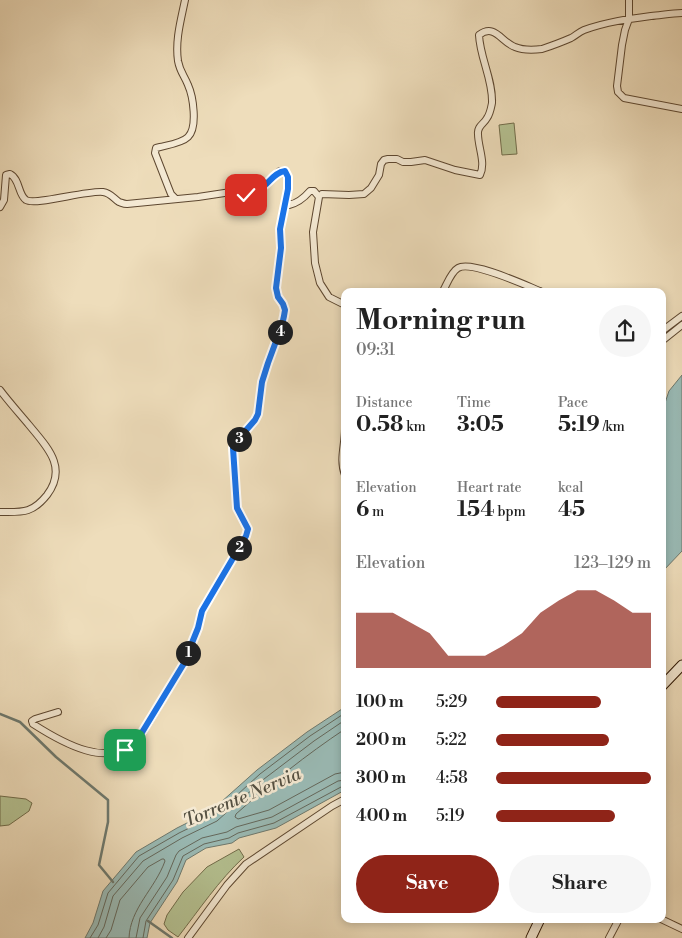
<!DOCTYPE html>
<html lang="en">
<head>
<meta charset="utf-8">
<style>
  :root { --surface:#fff; --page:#f6f6f6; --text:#222; --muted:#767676; --accent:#8f2418 }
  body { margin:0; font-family:"Libre Bodoni",serif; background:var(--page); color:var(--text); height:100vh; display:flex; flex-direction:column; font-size:19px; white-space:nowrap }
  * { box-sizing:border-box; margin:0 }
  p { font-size:16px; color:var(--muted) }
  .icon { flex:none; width:28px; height:28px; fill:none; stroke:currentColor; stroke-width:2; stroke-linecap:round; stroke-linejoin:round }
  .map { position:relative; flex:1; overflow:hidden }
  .drawer { position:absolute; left:341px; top:288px; width:325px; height:635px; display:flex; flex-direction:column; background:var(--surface); border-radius:10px; box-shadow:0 2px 8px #0003 }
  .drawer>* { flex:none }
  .pin { position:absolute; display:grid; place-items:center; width:42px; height:42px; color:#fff; margin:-21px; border-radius:10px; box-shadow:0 2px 8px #0006 }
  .km { position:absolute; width:25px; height:25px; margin:-12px; border-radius:50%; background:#222; color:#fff; font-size:14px; line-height:25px; text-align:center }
  .round { display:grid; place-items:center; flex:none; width:52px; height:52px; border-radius:26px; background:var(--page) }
  .head { display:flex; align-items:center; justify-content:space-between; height:85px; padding:0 15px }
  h1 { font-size:28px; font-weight:700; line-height:38px }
  .figures { display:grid; grid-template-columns:repeat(3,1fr); gap:8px; height:85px; padding:5px 15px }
  .figures div { display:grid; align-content:center }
  .figures b { font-size:21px; font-weight:700 }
  .figures small { font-size:14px; font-weight:400 }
  .figures p { font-size:14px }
  .chart { height:140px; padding:10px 15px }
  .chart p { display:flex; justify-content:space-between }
  .chart svg { width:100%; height:90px; margin-top:5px; fill:var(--accent); opacity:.7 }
  .primary-button { display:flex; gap:10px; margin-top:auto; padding:10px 15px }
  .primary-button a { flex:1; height:58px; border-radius:30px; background:var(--accent); color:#fff; font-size:20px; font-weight:700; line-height:58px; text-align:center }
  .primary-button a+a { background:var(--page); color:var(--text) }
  ul { padding:0 15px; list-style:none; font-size:16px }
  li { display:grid; grid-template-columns:80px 60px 1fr; align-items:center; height:38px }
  li i { height:12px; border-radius:6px; background:var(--accent) }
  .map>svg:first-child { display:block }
  .green { fill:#b5c292; stroke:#716c4a }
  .water { fill:#9abbb6; stroke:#6e796e }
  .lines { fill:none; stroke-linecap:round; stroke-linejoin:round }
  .shore { stroke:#64685c; stroke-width:1 }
  .stream { stroke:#6e796e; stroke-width:2.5 }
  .street-casing { stroke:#5d4730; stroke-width:8 }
  .secondary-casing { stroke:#2d1502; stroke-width:11 }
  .street { stroke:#f4e9d3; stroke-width:6 }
  .secondary { stroke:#f4e9d3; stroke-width:9 }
  .route-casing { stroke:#fff; stroke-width:10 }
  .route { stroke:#1a73e8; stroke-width:6 }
  .labels { text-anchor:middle; stroke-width:5; stroke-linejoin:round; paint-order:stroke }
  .water-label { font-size:18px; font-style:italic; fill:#534f41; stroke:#f4e9d3 }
</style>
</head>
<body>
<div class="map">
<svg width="682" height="938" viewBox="0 0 682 938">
  <rect width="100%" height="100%" fill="#edb"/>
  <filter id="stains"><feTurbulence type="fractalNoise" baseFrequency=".004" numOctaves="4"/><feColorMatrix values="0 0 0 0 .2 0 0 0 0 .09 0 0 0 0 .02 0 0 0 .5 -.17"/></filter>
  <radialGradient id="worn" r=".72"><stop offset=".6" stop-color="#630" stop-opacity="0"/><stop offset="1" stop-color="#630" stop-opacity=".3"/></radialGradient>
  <path class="green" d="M514,123L517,154L502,155L499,125Z
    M0,796L26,799L32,803L29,811L9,825L0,826Z
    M239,849L244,857C219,880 199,910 178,937L168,930L164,924L167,915L183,892L207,867Z"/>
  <path class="water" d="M682,375V551L663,571V409L669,391Z
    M345,707V790L276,828L239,838L232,843L206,848L186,860L177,882L150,923L147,938H85L93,923L103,891L136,852L177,828L211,811L257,770L307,732Z"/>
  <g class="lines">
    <path class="shore" d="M345,729C306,755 271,783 236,814L235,817L238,819L269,810L335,774L345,772
      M90,938L98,925L108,893L139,856L179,833L214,816L260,774L310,736L345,713
      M98,938L104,927L113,896L143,861L182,838L217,821L264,779L314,741L345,720
      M106,938L111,930L120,900L148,867L162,859H164L165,861C155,889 130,908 129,938
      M136,938L140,918L167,877L176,855L179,851L202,838L227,832L236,827L272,817L338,781L345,780
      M143,938L146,921L173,880L183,856L204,844L229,838L238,833L274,823L341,787L345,786"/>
    <path class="stream" d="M0,714L20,722L56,757L108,800V822L99,865L113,882
      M148,921L172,938"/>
    <defs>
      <path id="street" d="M629,0V19L625,30L622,45L617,86L618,92L624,98L682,109
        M322,194L349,195L364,194L371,188L379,175L381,164L384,160L388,159H397L403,162H411L425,160L455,170L480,175C486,163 478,147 478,134C477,126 484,124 487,118C490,114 491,108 492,103C493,80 480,58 479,35C495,23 501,42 515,47C522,50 534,50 542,49C551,46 562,42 571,38C575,36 579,32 584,30C606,22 628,19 651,16C662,15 672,13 682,13
        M176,199L171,194L169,189L155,153L156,148L160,147C168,145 182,143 188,137C198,127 193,96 188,85C184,75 180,72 178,61C175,40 181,20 185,0
        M0,207L4,200L6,175L10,174C20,179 18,195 26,200C35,206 87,190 103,192C111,193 114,199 119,202C122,203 124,204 127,204L198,197L231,192L246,195L255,192L264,186L280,171H285C289,181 288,189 286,199L289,205C298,203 304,198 310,191H314L319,197L313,232L315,263L320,283L329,297L345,305
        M443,291C447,284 451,272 458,268C471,260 525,285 540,291
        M662,331L682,316
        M662,341L682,325
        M0,390C9,402 19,413 29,425C47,447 68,467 47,495C32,514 22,512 0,512
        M345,429C345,445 339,460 345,475
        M58,712L35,719L32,721L33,724C61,742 110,771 139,739L183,665L198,628L202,611L246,536L248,529L237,508L233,448V444L255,420L258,414L262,382L268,363L283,325L284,316L285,309L283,304L278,297L276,288L281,248L280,229L286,199
        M661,919L682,929
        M188,938L227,885L246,864L332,806L345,799
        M609,938L619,919"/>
      <path id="secondary" d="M662,686L682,665
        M531,938L540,919"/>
    </defs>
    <use href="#street" class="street-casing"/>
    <use href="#secondary" class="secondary-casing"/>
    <use href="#street" class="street"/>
    <use href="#secondary" class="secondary"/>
  </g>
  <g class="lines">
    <defs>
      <path id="route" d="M125,750L133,746L138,739L183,665L198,628L202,611L246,536L248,529L237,508L233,448L234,444L255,420L258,414L262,382L268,363L282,325L284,316L285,310L283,304L278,297L276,288L281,248L280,229L288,189V177L285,171C276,172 271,180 265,185C259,190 253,193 246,195"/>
    </defs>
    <use href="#route" class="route-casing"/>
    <use href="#route" class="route"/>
  </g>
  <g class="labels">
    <g class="water-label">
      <text transform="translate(242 797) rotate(-23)" y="6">Torrente Nervia</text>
    </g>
  </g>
  <rect width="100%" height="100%" filter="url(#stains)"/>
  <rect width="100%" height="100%" fill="url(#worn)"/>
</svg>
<div class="pin" style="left:125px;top:750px;background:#1e9e55"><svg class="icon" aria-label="arrive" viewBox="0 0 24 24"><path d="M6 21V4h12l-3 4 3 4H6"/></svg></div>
<div class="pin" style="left:246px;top:195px;background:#d93025"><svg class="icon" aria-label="check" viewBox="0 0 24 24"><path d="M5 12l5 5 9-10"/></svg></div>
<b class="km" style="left:188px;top:653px">1</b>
<b class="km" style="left:239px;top:548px">2</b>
<b class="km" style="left:239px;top:439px">3</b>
<b class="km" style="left:280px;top:332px">4</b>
<section class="drawer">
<div class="head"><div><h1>Morning run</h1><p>09:31</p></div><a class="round"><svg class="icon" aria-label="share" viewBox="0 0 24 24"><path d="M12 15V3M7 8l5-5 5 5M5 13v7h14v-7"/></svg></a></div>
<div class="figures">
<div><p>Distance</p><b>0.58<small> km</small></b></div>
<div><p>Time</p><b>3:05</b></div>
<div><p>Pace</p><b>5:19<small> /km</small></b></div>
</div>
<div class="figures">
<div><p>Elevation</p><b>6<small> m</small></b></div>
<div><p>Heart rate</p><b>154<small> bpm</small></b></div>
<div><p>kcal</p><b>45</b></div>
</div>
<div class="chart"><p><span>Elevation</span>123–129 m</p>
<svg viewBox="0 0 160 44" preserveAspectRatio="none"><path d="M0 44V17L10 17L20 17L30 22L40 27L50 38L60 38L70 38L80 33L90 27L100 17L110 11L120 6L130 6L140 11L150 17L160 17V44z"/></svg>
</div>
<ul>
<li><b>100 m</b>5:29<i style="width:68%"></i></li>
<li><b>200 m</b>5:22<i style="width:73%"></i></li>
<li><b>300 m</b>4:58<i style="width:100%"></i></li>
<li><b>400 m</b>5:19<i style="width:77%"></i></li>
</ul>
<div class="primary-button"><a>Save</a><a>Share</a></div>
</section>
</div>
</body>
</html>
